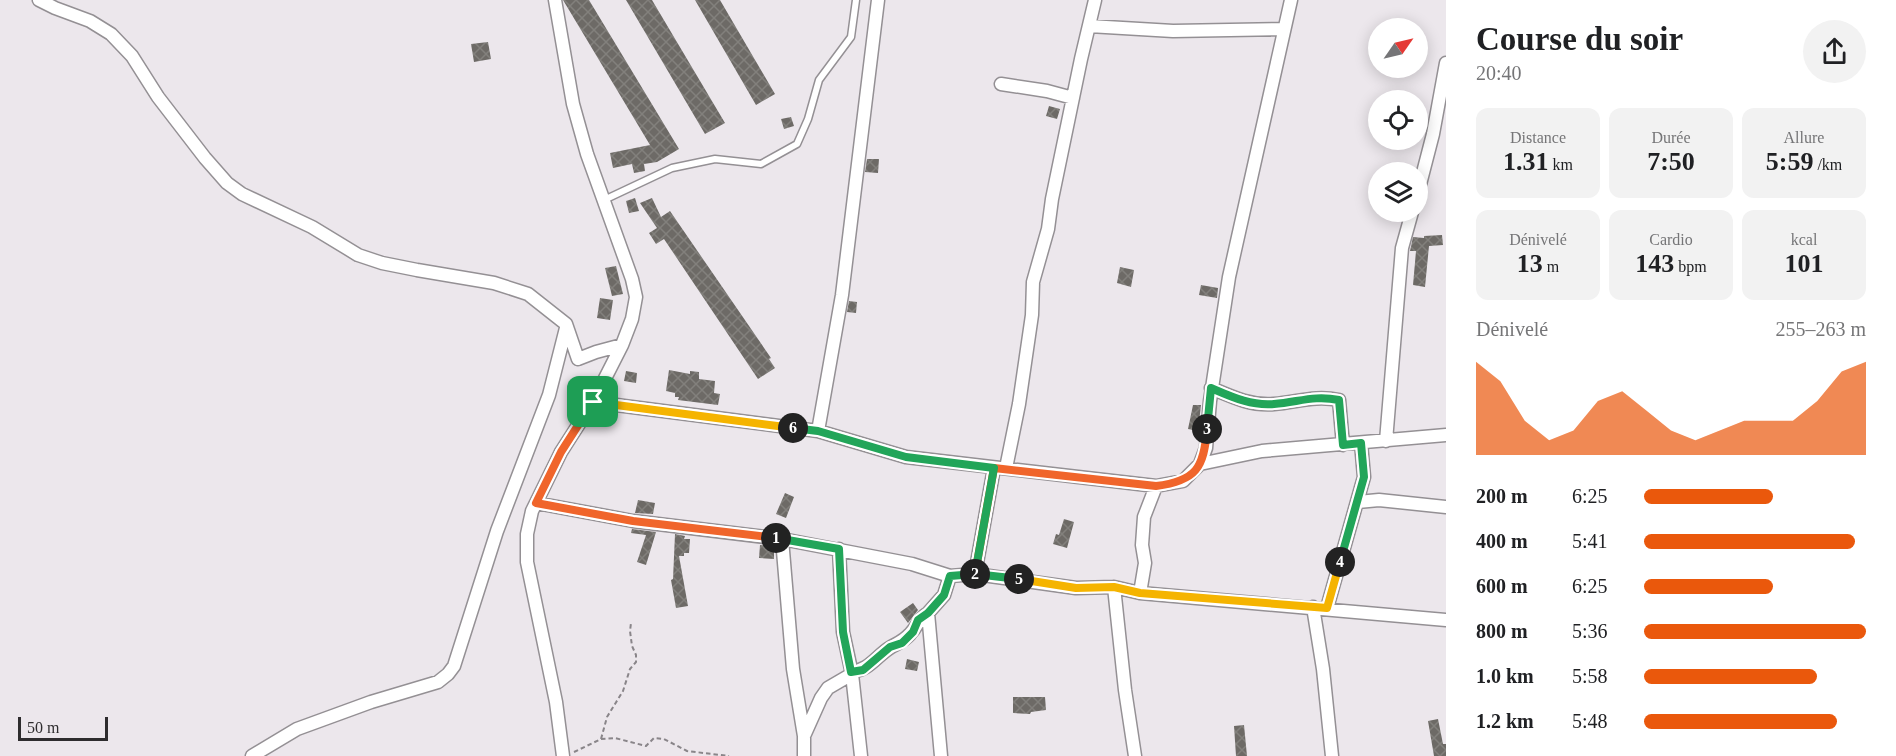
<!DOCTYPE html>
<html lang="fr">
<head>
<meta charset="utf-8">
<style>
  :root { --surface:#fff; --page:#f2f2f2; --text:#202124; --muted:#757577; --accent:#ea580c }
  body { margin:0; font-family:"Times New Roman",serif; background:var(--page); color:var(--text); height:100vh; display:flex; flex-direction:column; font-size:22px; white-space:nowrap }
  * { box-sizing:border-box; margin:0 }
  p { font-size:20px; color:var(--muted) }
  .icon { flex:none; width:33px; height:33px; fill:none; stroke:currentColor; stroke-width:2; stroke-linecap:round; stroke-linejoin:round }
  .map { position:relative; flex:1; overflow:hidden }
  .drawer { display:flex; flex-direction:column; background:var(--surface); width:450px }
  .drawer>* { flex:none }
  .needle { width:39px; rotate:56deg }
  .tools { position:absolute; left:1368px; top:18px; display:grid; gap:12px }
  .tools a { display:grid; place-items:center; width:60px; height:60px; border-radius:50%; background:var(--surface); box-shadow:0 3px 15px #0003; font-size:30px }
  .scale { position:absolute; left:18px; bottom:15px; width:90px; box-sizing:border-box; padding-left:6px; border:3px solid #2e2c2e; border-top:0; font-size:16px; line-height:21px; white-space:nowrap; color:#2e2c2e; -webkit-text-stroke:4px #ece7ec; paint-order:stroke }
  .pin { position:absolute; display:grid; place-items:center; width:51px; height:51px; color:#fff; margin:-26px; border-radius:12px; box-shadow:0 3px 9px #0006 }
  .km { position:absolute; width:30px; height:30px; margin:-15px; border-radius:50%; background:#222; color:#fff; font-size:16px; line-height:30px; text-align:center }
  .round { display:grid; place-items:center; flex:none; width:63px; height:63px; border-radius:32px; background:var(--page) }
  .head { display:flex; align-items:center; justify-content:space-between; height:102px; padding:0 30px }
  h1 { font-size:33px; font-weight:700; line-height:45px }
  .figures { display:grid; grid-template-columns:repeat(3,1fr); gap:9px; height:102px; padding:6px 30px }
  .figures div { display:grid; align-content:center; border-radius:12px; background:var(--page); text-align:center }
  .figures b { font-size:26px; font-weight:700 }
  .figures small { font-size:16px; font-weight:400 }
  .figures p { font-size:16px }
  .chart { height:168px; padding:12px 30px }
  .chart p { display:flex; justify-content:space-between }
  .chart svg { width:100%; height:108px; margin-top:6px; fill:var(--accent); opacity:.7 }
  ul { padding:0 30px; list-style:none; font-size:20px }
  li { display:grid; grid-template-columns:96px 72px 1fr; align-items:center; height:45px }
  li i { height:15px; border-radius:8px; background:var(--accent) }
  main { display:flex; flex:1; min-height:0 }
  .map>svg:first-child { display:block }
  .building { fill:url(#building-cross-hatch) }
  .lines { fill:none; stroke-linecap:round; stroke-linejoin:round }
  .lane-casing { stroke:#949094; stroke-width:9 }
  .street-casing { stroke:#949094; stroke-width:15 }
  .path { stroke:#898589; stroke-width:2; stroke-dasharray:4.5 3; stroke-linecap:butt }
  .lane { stroke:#fff; stroke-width:6 }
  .street { stroke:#fff; stroke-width:12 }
  .split-1-casing { stroke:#fff; stroke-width:12 }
  .split-2-casing { stroke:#fff; stroke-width:12 }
  .split-3-casing { stroke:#fff; stroke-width:12 }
  .split-4-casing { stroke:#fff; stroke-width:12 }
  .split-5-casing { stroke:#fff; stroke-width:12 }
  .split-6-casing { stroke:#fff; stroke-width:12 }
  .split-7-casing { stroke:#fff; stroke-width:12 }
  .split-1 { stroke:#f0652b; stroke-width:8 }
  .split-2 { stroke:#22a559; stroke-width:8 }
  .split-3 { stroke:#f0652b; stroke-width:8 }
  .split-4 { stroke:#22a559; stroke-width:8 }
  .split-5 { stroke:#f5b400; stroke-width:8 }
  .split-6 { stroke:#22a559; stroke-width:8 }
  .split-7 { stroke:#f5b400; stroke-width:8 }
</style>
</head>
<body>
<main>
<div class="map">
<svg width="1446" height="756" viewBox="0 0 1446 756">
  <defs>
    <pattern id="building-cross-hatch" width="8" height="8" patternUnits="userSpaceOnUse" patternTransform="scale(1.5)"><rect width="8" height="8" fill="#6d6a66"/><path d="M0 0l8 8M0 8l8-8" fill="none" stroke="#82807c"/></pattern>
  </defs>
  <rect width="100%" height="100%" fill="#ece7ec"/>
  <path class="building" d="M563,0H589L679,149L657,162L644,164L645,171L634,173L632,164L613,168L610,153L650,145Z
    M626,0H652L725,123L705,134Z
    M695,0H720L775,94L756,105Z
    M488,42L491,59L474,62L471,44Z
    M1049,106L1060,109L1057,119L1046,116Z
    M791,117L794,126L784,129L781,119Z
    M867,159H879L878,173L865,172Z
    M635,198L639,211L629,213L626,201Z
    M652,198L661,217L670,211L771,358L769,359L775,368L758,379L664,239L656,244L649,233L657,228L640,203Z
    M1442,235L1443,245L1429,246L1425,287L1413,285L1416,251H1410L1413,237L1424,238V236Z
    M616,266L623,294L612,296L605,268Z
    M1120,267L1134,270L1131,287L1117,283Z
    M1201,285L1218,288L1217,298L1199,295Z
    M600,298L613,300L610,320L597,318Z
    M849,301L857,302L856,313L847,312Z
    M669,370L690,374V371L699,372V379L715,381L714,393L720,394L718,405L678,400L679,397H675V393L666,391Z
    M626,371L637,373L636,383L624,381Z
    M1193,405H1201L1198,431L1188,429Z
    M785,493L794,497L786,518L776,514Z
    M638,500L655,503L653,514L635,513Z
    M1064,519L1074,522L1067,548L1053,544L1056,534L1059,535Z
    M632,529L656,532L646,565L637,562L646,535L631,533Z
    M675,534L685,536L684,539H690L689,553H684V556H679L688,606L676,608L671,580L673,579Z
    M760,545L774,546V559L759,558Z
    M913,603L918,610L908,623L900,612Z
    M907,659L919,662L917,671L905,669Z
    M1013,697H1045L1046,710L1031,712L1030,714L1013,713Z
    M1438,719L1443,744H1446V756H1434L1428,721Z
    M1244,725L1247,756H1236L1234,726Z"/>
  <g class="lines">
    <defs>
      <path id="lane" d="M604,200L672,168L715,159L761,164L797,144L808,119L819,80L851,37L856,0"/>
      <path id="street" d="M39,0L55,8L90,21L111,34L132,56L158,97L205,158L227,183L242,194L312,227L358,255L382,263L417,270L494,283L528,294L566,324L578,359L596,352L622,345
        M555,0L573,104L587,154L632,279L636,297L632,319L622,345L593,402L561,452L532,511L527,534V562L556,702L563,756
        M1089,26L1173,31L1284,29
        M1001,84L1047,91L1073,98
        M1418,192L1433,134L1446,63
        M1211,388C1232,397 1251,406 1274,404C1298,402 1315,395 1339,400L1343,445
        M593,402L818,431L906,457L1156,486L1183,481L1200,464L1206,448L1210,401L1229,277L1291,0
        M818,431L842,295L878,0
        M1386,441L1402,248L1412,212
        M1200,464L1262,451L1446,435
        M1006,468L1019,404L1032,315L1033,282L1048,229L1052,199L1081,59L1095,0
        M1358,502L1379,500L1446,507
        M536,503L633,521L782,539L912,564L950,576L975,574L1076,588L1114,587L1140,593L1446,620
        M782,539L793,669L804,736V756
        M839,549L843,632L852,674L861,756
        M975,574L994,468
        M1114,587L1125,690L1135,756
        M1140,593L1145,563L1142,545L1144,517L1156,486
        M1313,607L1323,669L1332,756
        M1327,608L1364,477L1361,443
        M851,672C870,670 876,656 891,647C898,643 904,641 910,634C919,625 915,622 928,613
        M804,736L821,698L828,688L852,674
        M252,756L297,729L371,702L438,682L448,674L454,666L497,531L549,395L566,328
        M941,756L928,613L944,595L950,576"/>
    </defs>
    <use href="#lane" class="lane-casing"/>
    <use href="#street" class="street-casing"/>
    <path class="path" d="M601,739L615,738L646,746L654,738L664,739L687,751L729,756
      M574,752L601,739L607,717L623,691L630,669L636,662V655L632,646L630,631L631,623"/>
    <use href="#lane" class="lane"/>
    <use href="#street" class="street"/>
  </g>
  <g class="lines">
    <defs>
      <path id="split-1" d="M593,402L561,452L536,503L633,521L776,538"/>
      <path id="split-2" d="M776,538L839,549L843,632L851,672L863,670L890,647L902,643L913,632L918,620L928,613L944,595L950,576L975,574"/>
      <path id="split-3" d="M975,574L994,468L1156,486C1196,481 1204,468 1207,429"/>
      <path id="split-4" d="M1207,429L1211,388C1232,397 1251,406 1274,404C1299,402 1314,395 1339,400L1343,445L1361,443L1364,477L1340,562"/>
      <path id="split-5" d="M1019,579L1076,588L1114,587L1140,593L1327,608L1340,562"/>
      <path id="split-6" d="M793,428L818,431L906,457L994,468L975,574L1019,579"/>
      <path id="split-7" d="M593,402L793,428"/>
    </defs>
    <use href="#split-1" class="split-1-casing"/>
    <use href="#split-2" class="split-2-casing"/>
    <use href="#split-3" class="split-3-casing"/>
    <use href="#split-4" class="split-4-casing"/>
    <use href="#split-5" class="split-5-casing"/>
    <use href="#split-6" class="split-6-casing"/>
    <use href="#split-7" class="split-7-casing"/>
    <use href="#split-1" class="split-1"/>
    <use href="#split-2" class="split-2"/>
    <use href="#split-3" class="split-3"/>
    <use href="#split-4" class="split-4"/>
    <use href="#split-5" class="split-5"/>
    <use href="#split-6" class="split-6"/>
    <use href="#split-7" class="split-7"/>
  </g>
</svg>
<div class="tools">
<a><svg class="needle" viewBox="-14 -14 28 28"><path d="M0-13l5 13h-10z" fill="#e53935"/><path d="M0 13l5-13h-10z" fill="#757577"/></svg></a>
<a><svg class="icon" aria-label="locate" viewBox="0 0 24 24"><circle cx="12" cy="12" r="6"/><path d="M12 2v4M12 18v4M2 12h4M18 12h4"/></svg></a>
<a><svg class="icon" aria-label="layers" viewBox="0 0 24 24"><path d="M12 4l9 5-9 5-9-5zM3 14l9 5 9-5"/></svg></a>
</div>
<div class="scale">50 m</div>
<div class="pin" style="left:593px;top:402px;background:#1e9e55"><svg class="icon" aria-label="arrive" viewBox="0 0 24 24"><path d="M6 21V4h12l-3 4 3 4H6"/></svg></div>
<b class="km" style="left:776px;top:538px">1</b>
<b class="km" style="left:975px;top:574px">2</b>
<b class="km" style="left:1207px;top:429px">3</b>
<b class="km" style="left:1340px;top:562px">4</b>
<b class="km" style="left:1019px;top:579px">5</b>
<b class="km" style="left:793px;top:428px">6</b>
</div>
<section class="drawer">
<div class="head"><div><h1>Course du soir</h1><p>20:40</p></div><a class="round"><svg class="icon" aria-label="share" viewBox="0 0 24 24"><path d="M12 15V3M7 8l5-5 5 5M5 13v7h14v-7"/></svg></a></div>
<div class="figures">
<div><p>Distance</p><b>1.31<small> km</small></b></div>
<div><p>Durée</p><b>7:50</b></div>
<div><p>Allure</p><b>5:59<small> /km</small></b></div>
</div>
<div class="figures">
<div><p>Dénivelé</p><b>13<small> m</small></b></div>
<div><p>Cardio</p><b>143<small> bpm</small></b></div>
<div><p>kcal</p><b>101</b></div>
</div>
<div class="chart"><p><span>Dénivelé</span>255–263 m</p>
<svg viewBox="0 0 160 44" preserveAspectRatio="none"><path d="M0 44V6L10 14L20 30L30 38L40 34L50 22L60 18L70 26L80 34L90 38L100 34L110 30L120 30L130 30L140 22L150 10L160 6V44z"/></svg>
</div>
<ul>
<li><b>200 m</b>6:25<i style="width:58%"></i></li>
<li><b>400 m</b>5:41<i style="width:95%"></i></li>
<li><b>600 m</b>6:25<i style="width:58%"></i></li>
<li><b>800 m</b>5:36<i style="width:100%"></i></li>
<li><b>1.0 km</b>5:58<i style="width:78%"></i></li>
<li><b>1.2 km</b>5:48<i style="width:87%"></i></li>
</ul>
</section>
</main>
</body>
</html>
